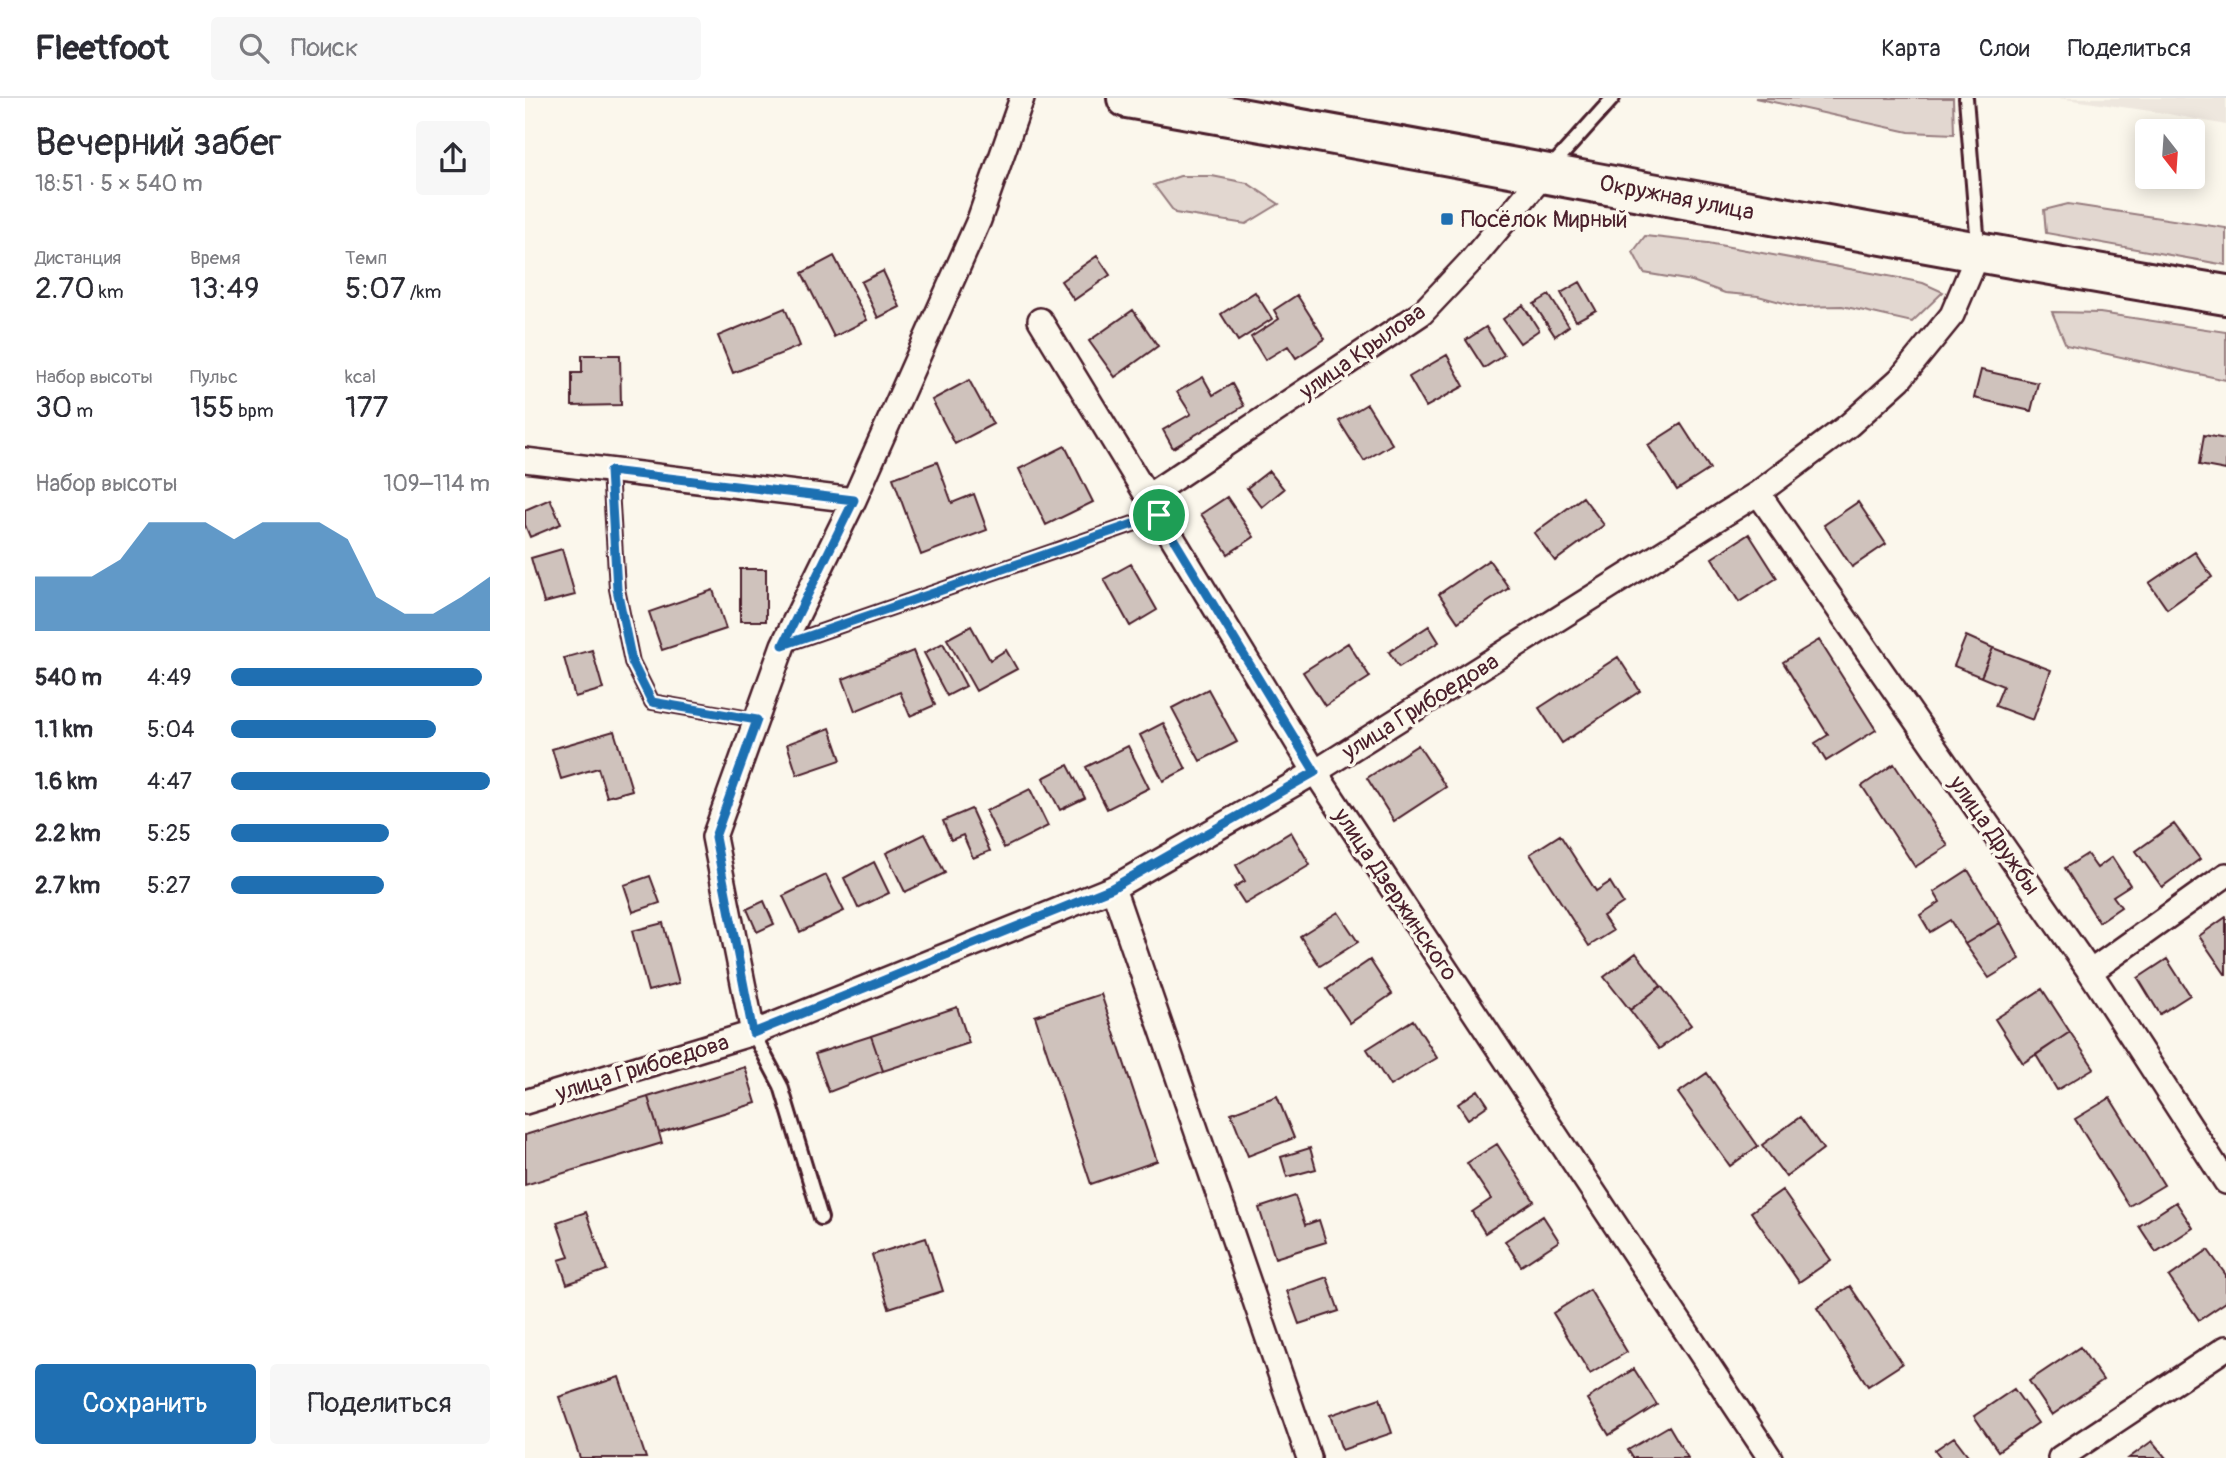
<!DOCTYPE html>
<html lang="ru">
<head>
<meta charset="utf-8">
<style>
  :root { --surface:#fff; --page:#f7f7f7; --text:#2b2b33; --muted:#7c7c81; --line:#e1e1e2; --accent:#1f6fb2 }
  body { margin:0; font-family:Pangolin,sans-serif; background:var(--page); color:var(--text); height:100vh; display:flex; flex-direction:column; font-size:26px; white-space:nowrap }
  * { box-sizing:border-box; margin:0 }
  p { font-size:23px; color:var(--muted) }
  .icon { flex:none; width:38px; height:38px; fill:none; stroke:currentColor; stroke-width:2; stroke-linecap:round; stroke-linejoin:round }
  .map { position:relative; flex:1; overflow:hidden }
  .details { display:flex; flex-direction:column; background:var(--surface); width:525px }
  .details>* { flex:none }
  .needle { width:46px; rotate:163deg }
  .tools { position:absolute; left:1610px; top:21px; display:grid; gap:14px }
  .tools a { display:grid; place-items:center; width:70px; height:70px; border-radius:7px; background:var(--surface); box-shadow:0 4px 18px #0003; font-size:35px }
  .pin { position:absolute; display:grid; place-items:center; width:60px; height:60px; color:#fff; margin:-30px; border:4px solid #fff; border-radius:50%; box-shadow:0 2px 7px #0007 }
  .round { display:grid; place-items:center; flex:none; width:74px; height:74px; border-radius:7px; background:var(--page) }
  .headline { display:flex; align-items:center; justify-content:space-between; height:119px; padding:0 35px }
  h1 { font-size:38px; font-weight:600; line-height:52px }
  .metrics { display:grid; grid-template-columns:repeat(3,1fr); gap:10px; height:119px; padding:7px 35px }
  .metrics div { display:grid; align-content:center }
  .metrics b { font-size:30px; font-weight:600 }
  .metrics small { font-size:19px; font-weight:400 }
  .metrics p { font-size:19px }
  .chart { height:196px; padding:14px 35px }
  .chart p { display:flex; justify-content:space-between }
  .chart svg { width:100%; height:126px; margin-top:7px; fill:var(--accent); opacity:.7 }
  .button { display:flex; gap:14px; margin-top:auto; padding:14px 35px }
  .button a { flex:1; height:80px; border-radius:7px; background:var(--accent); color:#fff; font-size:28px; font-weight:600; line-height:80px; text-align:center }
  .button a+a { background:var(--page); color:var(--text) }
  ul { padding:0 35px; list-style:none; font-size:23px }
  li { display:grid; grid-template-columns:112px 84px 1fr; align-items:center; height:52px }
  li i { height:18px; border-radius:9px; background:var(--accent) }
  header { display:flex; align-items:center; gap:42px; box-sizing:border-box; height:98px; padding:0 35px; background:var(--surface); border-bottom:2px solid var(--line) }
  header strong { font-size:33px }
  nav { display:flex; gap:38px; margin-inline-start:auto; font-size:24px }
  .search { width:490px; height:63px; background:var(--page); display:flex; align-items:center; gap:18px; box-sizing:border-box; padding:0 24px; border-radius:7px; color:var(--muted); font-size:26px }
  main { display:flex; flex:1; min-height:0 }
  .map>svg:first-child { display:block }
  .built { fill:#eee7de }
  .green { fill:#e2d7d0; stroke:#967b7e; stroke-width:2 }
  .building { fill:#cfc2bc; stroke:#4a1f2b; stroke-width:2 }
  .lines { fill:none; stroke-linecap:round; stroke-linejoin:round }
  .service-casing { stroke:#4a1f2b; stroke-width:18 }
  .minor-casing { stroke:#4a1f2b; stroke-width:28 }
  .trunk-casing { stroke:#4a1f2b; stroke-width:44 }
  .service { stroke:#fbf7ec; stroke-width:12 }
  .minor { stroke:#fbf7ec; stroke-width:23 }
  .trunk { stroke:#fbf7ec; stroke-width:38 }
  .route-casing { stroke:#fff; stroke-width:14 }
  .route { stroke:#1f6fb2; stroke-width:9 }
  .poi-dot { fill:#1f6fb2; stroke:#fbf7ec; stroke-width:2.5 }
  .labels { text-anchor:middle; stroke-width:7; stroke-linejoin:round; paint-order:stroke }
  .street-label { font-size:23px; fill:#4a1f2b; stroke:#fbf7ec }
  .poi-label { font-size:23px; fill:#4a1f2b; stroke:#fbf7ec; text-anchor:start }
</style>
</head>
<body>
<header>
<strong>Fleetfoot</strong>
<div class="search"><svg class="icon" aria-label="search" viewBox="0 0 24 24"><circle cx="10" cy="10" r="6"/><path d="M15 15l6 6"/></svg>Поиск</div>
<nav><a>Карта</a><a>Слои</a><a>Поделиться</a></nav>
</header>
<main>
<section class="details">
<div class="headline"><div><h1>Вечерний забег</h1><p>18:51 · 5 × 540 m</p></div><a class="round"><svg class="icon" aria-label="share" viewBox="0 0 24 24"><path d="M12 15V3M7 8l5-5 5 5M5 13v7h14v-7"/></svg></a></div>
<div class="metrics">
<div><p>Дистанция</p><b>2.70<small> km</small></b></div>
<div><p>Время</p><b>13:49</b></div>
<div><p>Темп</p><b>5:07<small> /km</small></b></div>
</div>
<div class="metrics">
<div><p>Набор высоты</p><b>30<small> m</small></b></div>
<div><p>Пульс</p><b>155<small> bpm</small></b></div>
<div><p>kcal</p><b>177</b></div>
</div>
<div class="chart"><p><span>Набор высоты</span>109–114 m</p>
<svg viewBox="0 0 160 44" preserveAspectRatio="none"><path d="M0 44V25L10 25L20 25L30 19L40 6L50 6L60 6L70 12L80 6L90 6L100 6L110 12L120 32L130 38L140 38L150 32L160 25V44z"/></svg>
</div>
<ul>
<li><b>540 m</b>4:49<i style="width:97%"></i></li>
<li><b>1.1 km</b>5:04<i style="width:79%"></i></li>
<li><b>1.6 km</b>4:47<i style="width:100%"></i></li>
<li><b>2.2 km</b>5:25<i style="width:61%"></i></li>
<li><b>2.7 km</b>5:27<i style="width:59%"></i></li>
</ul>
<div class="button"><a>Сохранить</a><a>Поделиться</a></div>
</section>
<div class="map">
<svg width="1701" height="1360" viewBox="0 0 1701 1360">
  <rect width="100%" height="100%" fill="#fbf7ec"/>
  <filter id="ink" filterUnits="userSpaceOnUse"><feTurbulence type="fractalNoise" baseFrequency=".0143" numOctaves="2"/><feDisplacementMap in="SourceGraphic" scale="14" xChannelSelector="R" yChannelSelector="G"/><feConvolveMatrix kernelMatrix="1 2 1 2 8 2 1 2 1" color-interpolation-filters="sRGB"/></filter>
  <g filter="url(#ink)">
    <path class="built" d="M1533,0H1701V27L1633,14Z"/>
    <path class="green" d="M1230,0H1428L1429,36L1384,34Z
      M655,78H687L722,85L754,106L721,126L650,115L629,87Z
      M1543,106L1701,130V167L1521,135L1519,112Z
      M1120,138L1183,145L1374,180L1398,185L1418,194L1387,224L1317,208L1274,209L1233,198L1200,195L1167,183L1119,175L1108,154Z
      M1527,214L1575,215L1701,234V282L1541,247Z"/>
    <path class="building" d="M309,158L342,222L309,239L277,175Z
      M572,158L585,177L549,202L536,183Z
      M358,173L375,209L353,220L336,184Z
      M1055,184L1071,212L1051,223L1036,195Z
      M730,194L747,221L713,243L696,216Z
      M772,197L800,241L771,260L763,248L740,262L726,239L754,221L749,212Z
      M1024,197L1044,228L1030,238L1009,206Z
      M998,207L1014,232L995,245L978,221Z
      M260,210L275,248L208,275L193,238Z
      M608,212L633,248L590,279L564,243Z
      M961,229L979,257L959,270L941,242Z
      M57,257H95L96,307L47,308V275H57Z
      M922,257L939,288L901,309L884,279Z
      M1456,272L1513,285L1506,313L1449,300Z
      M678,279L688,297L707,286L719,308L648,350L638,332L666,316L652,294Z
      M444,282L468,326L430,346L407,302Z
      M842,306L867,346L839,363L814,323Z
      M1156,326L1185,371L1152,392L1123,347Z
      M1679,337L1701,341V372L1674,367Z
      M540,348L568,404L521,427L494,371Z
      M412,364L427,405L449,396L462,432L396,457L368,380Z
      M744,373L759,391L737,409L722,390Z
      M702,399L729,439L703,456L676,416Z
      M1058,399L1079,427L1030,463L1009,435Z
      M25,401L36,426L5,439L0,427V412Z
      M1333,404L1361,446L1327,469L1299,427Z
      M1224,436L1252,480L1214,504L1187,460Z
      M37,451L50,497L19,505L6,460Z
      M1670,454L1687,479L1642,511L1624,485Z
      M964,462L984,490L933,524L914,496Z
      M606,466L632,512L605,528L579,481Z
      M215,471H241V523H215Z
      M188,492L201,531L137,552L124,514Z
      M446,528L465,562L481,552L492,571L451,593L422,541Z
      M904,528L914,544L874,569L864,554Z
      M1441,538L1468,550L1456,579L1429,568Z
      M1294,542L1351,632L1301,663L1290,645L1303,637L1258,564Z
      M418,545L441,588L422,598L399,555Z
      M823,545L845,579L800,608L778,574Z
      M1468,550L1526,572L1508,622L1470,608L1478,588L1456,579Z
      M67,552L78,591L50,599L39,560Z
      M388,553L410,607L385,618L375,594L330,613L318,581Z
      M1093,559L1115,593L1037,645L1014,610Z
      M683,591L712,644L675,663L647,610Z
      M638,625L661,671L638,683L615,637Z
      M305,630L316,662L272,677L262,646Z
      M89,633L107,692L82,699L73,670L36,681L27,651Z
      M893,647L921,689L869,723L842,680Z
      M603,648L624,690L582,711L561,669Z
      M1369,666L1423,748L1390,769L1337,688Z
      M543,667L560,700L535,712L518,680Z
      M505,691L523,728L479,750L461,713Z
      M446,711L465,753L448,760L438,737L426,742L418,723Z
      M1649,726L1675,761L1637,789L1611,753Z
      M766,734L785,767L720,806L709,789L720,783L711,767Z
      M400,736L420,775L380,794L361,755Z
      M1035,737L1071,793L1085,784L1098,805L1078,818L1088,833L1064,848L1005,756Z
      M1562,756L1572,770L1587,759L1605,787L1588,798L1596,809L1574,824L1540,770Z
      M349,764L364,795L333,810L319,780Z
      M1443,772L1475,825L1440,846L1425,822L1405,834L1395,817L1415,804L1409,794Z
      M301,777L319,813L275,834L258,798Z
      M125,778L135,805L108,814L99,787Z
      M239,803L249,826L232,834L222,811Z
      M813,814L833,844L795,868L775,838Z
      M1701,819V876H1700L1674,838Z
      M138,825L154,885L123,893L107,833Z
      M1475,825L1495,861L1464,880L1440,846Z
      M1111,855L1136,888L1105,912L1079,879Z
      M1642,861L1665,897L1635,916L1613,880Z
      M845,862L867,896L825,925L802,891Z
      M1136,888L1166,927L1134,951L1105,912Z
      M1517,891L1545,934L1498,965L1470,921Z
      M576,896L632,1063L566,1086L510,918Z
      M432,909L444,945L358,973L346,938Z
      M888,922L912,960L865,988L842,951Z
      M1545,934L1569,970L1532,992L1511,957Z
      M346,938L358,973L304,994L290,956Z
      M220,969L231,1005L134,1035L123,999Z
      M1182,975L1233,1048L1205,1068L1153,995Z
      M953,992L963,1007L943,1021L933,1006Z
      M752,998L769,1040L723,1058L706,1015Z
      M123,999L137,1045L0,1087V1037Z
      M1585,1000L1639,1087L1604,1108L1550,1021Z
      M1275,1019L1298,1051L1261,1079L1237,1047Z
      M972,1046L1009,1103L960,1135L947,1114L966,1101L942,1065Z
      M785,1050L791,1071L762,1079L756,1059Z
      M1257,1092L1306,1162L1274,1184L1226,1114Z
      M770,1098L780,1127L794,1122L801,1144L750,1160L734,1110Z
      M1651,1104L1668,1130L1631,1154L1614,1128Z
      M61,1114L82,1172L42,1186L34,1162L44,1159L32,1124Z
      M1018,1118L1034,1143L996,1168L980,1143Z
      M401,1140L418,1193L364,1210L347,1157Z
      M1683,1152L1701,1177V1204L1674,1222L1644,1179Z
      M802,1179L814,1213L774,1226L762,1193Z
      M1325,1188L1377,1266L1343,1288L1292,1210Z
      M1065,1192L1102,1254L1065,1276L1028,1215Z
      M1555,1249L1578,1282L1527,1317L1504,1283Z
      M1109,1271L1132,1307L1084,1337L1062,1301Z
      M94,1279L121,1360H55L34,1299Z
      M1489,1291L1513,1325L1473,1353L1449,1318Z
      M855,1300L867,1335L817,1352L805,1317Z
      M1144,1328L1163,1360H1108L1103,1352Z
      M1429,1339L1445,1360H1416L1410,1352Z
      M1627,1343L1641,1360H1604Z"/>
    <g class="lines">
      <defs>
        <path id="service" d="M1441,0L1453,148
          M1025,70L1088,0
          M85,373L92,491L107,564L127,604L231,622
          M258,547L634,417
          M228,935L256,988L296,1120"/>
        <path id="minor" d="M515,222L790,674L1245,1360
          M0,362L329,402
          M1233,395L1565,874L1701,1084
          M623,398L897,215L946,163L1020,75
          M588,790L784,1360
          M1565,874L1701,777
          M228,935L189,739L258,547L329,402L454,122L497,0
          M0,1004L228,935L588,790L790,674L1233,395L1324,327L1375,281L1427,217L1453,156
          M1535,1360L1701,1250"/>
        <path id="trunk" d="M602,0C969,64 1334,136 1701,197"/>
      </defs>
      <use href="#service" class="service-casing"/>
      <use href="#minor" class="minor-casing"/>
      <use href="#trunk" class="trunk-casing"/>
      <use href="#service" class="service"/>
      <use href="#minor" class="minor"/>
      <use href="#trunk" class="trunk"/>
    </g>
  </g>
  <g class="lines" filter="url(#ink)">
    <defs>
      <path id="route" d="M85,373L329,402L258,547L634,417L790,674L587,790L228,935L190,739L232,622L127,604L107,564L92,491Z"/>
    </defs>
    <use href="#route" class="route-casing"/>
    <use href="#route" class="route"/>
  </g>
  <rect class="poi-dot" x="915" y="114" width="14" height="14" rx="3.5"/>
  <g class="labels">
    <g class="street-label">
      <text transform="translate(1152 99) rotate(11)" y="8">Окружная улица</text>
      <text transform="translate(837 253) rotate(-35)" y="8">улица Крылова</text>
      <text transform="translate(895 608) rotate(-32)" y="8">улица Грибоедова</text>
      <text transform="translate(1470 737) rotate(55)" y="8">улица Дружбы</text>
      <text transform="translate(871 796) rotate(56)" y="8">улица Дзержинского</text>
      <text transform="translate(117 969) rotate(-17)" y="8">улица Грибоедова</text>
    </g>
    <g class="poi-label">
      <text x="936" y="129">Посёлок Мирный</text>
    </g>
  </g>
</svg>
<div class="tools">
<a><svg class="needle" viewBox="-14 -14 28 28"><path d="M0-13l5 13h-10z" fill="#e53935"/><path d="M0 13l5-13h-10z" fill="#7c7c81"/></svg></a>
</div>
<div class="pin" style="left:634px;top:417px;background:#1e9e55"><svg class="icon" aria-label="arrive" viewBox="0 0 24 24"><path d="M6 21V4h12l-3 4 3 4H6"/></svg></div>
</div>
</main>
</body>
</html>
